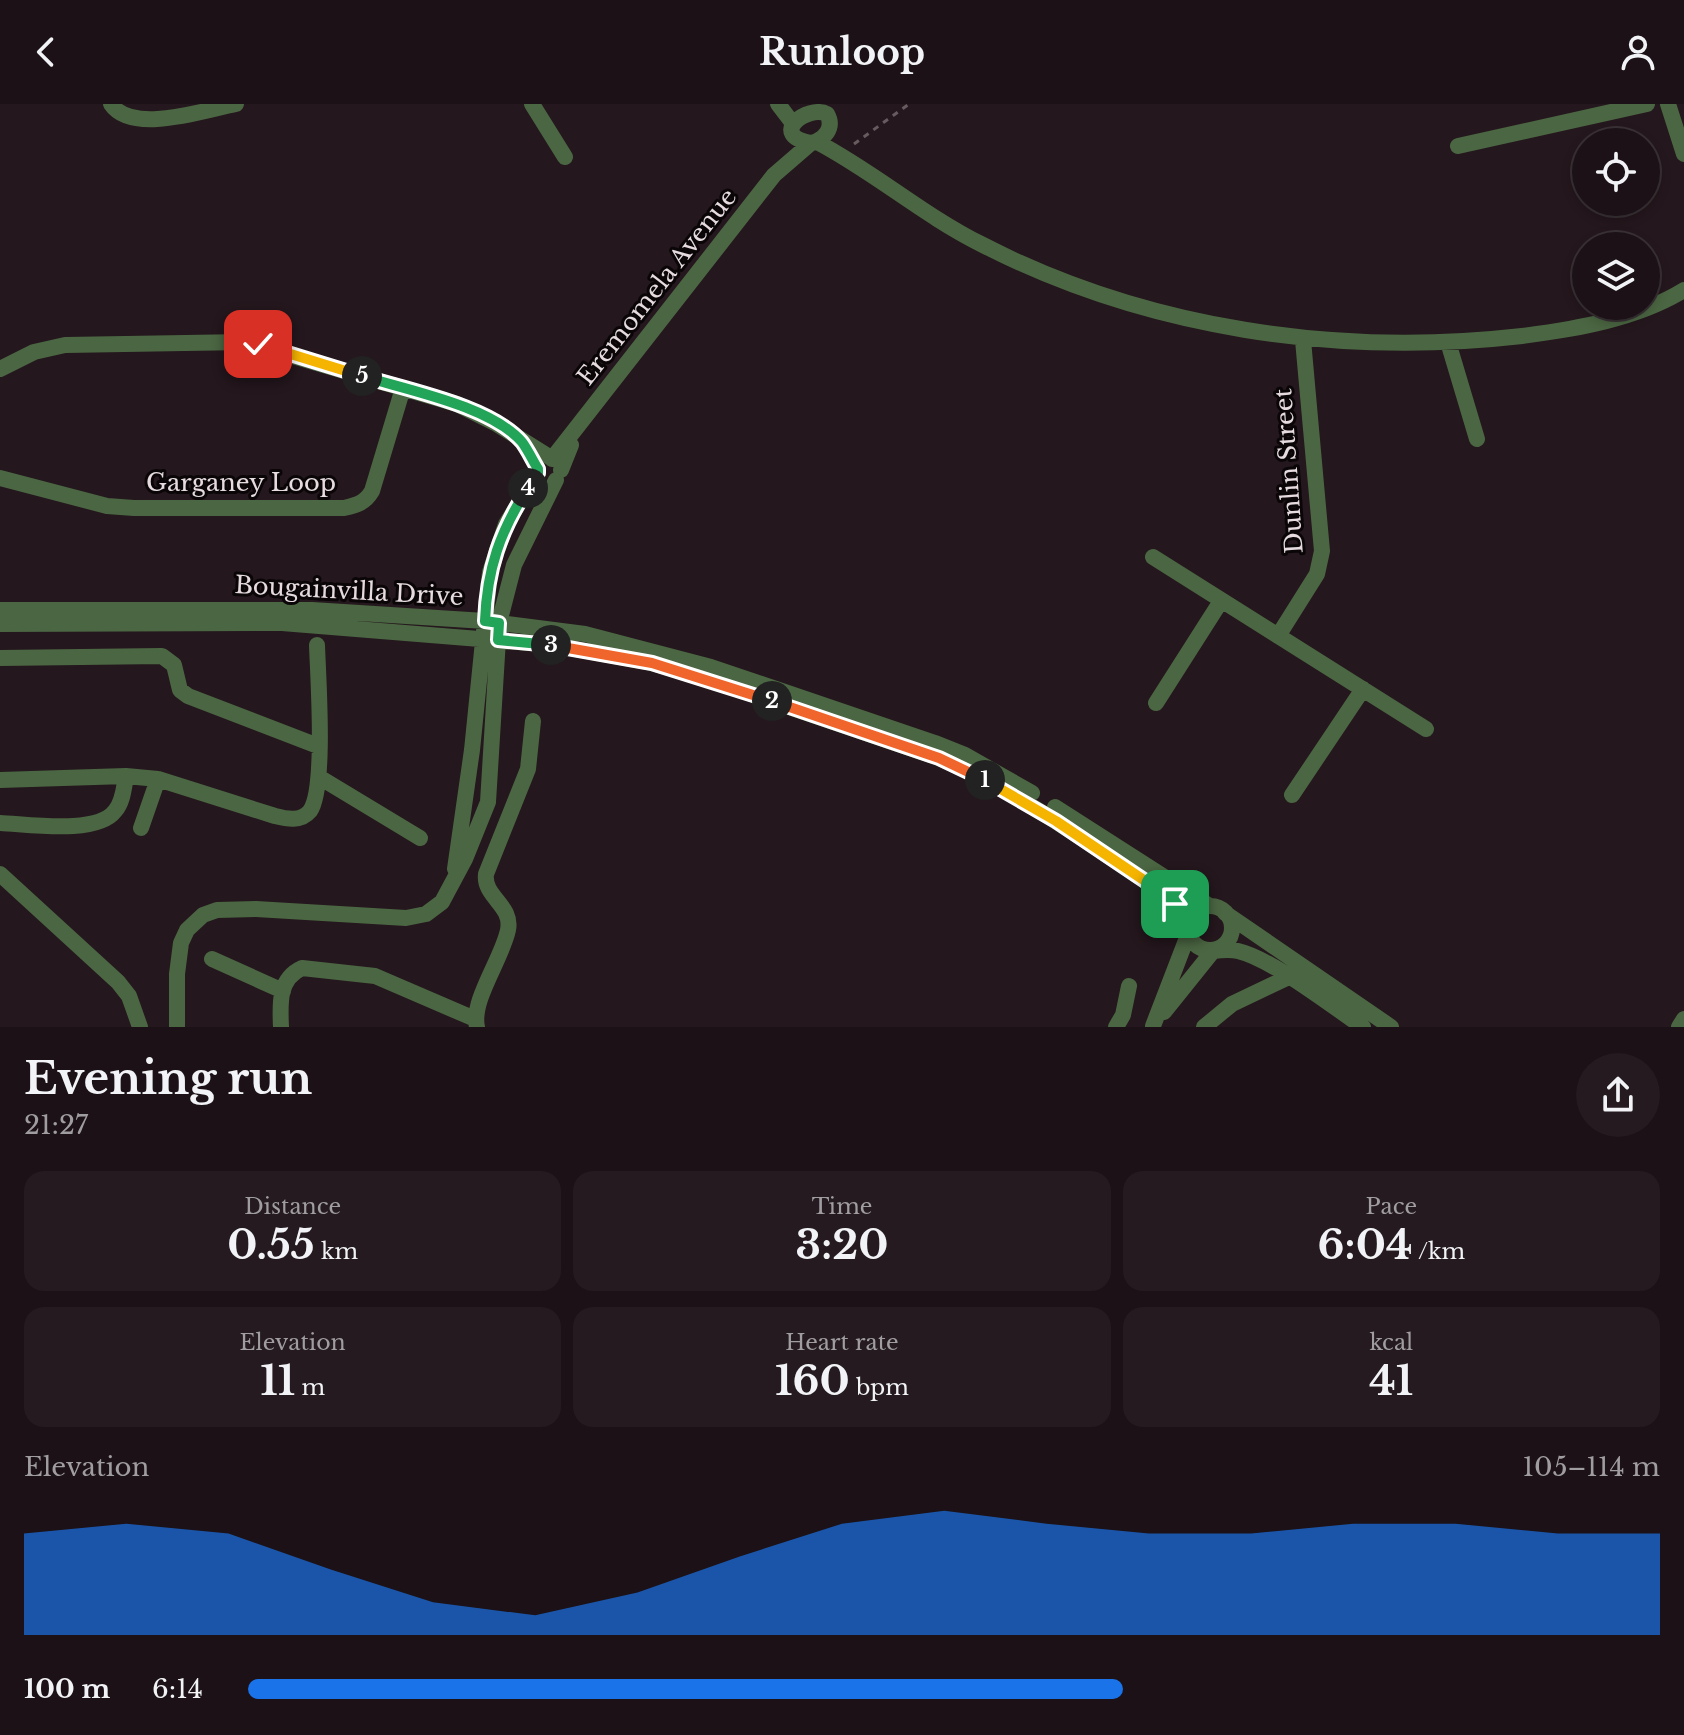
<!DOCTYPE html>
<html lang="en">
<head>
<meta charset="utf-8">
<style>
  :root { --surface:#1b1116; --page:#241a1f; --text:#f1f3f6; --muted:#a09da1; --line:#393135; --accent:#1a73e8 }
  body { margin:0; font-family:"Libre Baskerville",serif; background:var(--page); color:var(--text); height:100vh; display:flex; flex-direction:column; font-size:30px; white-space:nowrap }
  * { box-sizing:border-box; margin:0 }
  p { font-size:26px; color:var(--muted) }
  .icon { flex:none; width:44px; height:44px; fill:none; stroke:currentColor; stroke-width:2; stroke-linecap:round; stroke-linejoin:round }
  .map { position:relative; height:923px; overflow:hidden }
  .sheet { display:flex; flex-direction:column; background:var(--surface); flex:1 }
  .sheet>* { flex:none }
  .controls { position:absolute; left:1572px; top:24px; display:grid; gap:16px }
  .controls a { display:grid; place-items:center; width:88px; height:88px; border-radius:50%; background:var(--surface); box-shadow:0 4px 12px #0003,0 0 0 2px var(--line); font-size:40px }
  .pin { position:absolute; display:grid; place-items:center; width:68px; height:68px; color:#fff; margin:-34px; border-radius:16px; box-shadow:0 4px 12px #0006 }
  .km { position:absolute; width:40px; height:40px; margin:-20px; border-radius:50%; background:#222; color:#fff; font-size:22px; line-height:40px; text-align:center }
  .round { display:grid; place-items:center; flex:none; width:84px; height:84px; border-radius:42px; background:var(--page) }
  .summary { display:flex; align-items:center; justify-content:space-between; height:136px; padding:0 24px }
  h1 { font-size:44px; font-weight:800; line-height:60px }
  .figures { display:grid; grid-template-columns:repeat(3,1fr); gap:12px; height:136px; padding:8px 24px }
  .figures div { display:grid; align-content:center; border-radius:20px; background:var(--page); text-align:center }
  .figures b { font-size:40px; font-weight:800 }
  .figures small { font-size:22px; font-weight:400 }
  .figures p { font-size:22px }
  .chart { height:224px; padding:16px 24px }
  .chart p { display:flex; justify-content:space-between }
  .chart svg { width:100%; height:144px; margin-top:8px; fill:var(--accent); opacity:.7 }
  ul { padding:0 24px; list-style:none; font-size:26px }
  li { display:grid; grid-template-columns:128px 96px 1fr; align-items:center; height:60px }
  li i { height:20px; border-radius:10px; background:var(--accent) }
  header { display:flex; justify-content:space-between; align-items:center; height:104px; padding:0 24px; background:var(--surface); font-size:36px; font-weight:800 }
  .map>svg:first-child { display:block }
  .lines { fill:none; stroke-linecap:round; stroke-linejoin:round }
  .path { stroke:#675b60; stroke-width:3; stroke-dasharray:6 6; stroke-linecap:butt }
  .minor { stroke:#4b6642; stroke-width:16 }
  .split-1-casing { stroke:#fff; stroke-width:16 }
  .split-2-casing { stroke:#fff; stroke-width:16 }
  .split-3-casing { stroke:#fff; stroke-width:16 }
  .split-4-casing { stroke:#fff; stroke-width:16 }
  .split-5-casing { stroke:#fff; stroke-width:16 }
  .split-6-casing { stroke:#fff; stroke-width:16 }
  .split-1 { stroke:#f5b400; stroke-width:10 }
  .split-2 { stroke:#f0652b; stroke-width:10 }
  .split-3 { stroke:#f0652b; stroke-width:10 }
  .split-4 { stroke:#22a559; stroke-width:10 }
  .split-5 { stroke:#22a559; stroke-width:10 }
  .split-6 { stroke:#f5b400; stroke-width:10 }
  .labels { text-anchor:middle; stroke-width:6; stroke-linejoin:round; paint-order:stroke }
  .street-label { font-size:24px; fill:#e6dce0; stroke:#0a0507 }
</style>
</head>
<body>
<header><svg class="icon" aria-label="back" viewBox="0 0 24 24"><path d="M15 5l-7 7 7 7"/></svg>Runloop<svg class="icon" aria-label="person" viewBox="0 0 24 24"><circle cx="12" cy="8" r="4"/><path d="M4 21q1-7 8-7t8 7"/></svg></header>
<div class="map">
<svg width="1684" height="923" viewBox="0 0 1684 923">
  <rect width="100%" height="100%" fill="#24171d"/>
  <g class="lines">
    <path class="path" d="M854,40L909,0"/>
    <path class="minor" d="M111,0C132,31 205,6 236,0
      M532,0L565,53
      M778,0L791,17
      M1668,0L1684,50
      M817,38C874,68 923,111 981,140C1146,225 1338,253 1522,232C1576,225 1637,215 1684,186
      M1458,42L1647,0
      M1448,238L1477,335
      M0,265L34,248L65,241L245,238L457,300L495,319L551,354
      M552,355L774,71L811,39C824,36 835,24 827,10C808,0 767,31 811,39
      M561,366L571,341
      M0,374L107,402L134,404H344C357,401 365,399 372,387L403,284
      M1153,453L1426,625
      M0,506H312L485,517L585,530L711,563L935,639L965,651L1032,689
      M0,520L282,519L553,541L652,559L713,577L939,654C1021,689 1093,742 1166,791L1182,812L1188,831L1153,922
      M1278,532L1317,470L1322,447L1303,236
      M0,554L162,552L174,561L180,586L188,592L318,642
      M1156,599L1221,497
      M319,673L420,734
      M0,676L126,672L158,675L275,712C287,715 301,718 310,707C326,685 318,573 317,541
      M1292,691L1363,585
      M1055,703L1208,801
      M0,719C28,720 97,731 115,707C123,698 124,683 126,672
      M141,724L158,675
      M455,765L472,646L490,468L506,420L538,369
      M0,770L118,878L129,892L140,923
      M1188 824a22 22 0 1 1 44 0a22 22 0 1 1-44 0Z
      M1225,809L1391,923
      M212,855L283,887
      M1164,908L1213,847C1221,846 1230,845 1238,847C1272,855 1332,902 1363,923
      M177,923V870L181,839L187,826L203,811L217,806L256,805L406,814L426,810L442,798L465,755L488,698L499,519L514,461L556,376
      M281,923C280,900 278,875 302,864L375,872L475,915
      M477,923C471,896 502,855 508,826C513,801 483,793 486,770L528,665L533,617
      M1116,923L1123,911L1129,882
      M1204,923L1232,900L1295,870
      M1679,923L1684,915"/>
  </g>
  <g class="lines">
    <defs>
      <path id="split-1" d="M985,676L1056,717L1166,791L1175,800"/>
      <path id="split-2" d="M772,597L939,654L985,676"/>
      <path id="split-3" d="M551,541L652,559L772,597"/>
      <path id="split-4" d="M528,384C500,427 487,465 485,517L499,519L498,536L551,541"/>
      <path id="split-5" d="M362,272C407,286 491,302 522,338C528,346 533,357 538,365V369L528,384"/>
      <path id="split-6" d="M258,240L362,272"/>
    </defs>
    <use href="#split-1" class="split-1-casing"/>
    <use href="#split-2" class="split-2-casing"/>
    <use href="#split-3" class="split-3-casing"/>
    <use href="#split-4" class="split-4-casing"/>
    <use href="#split-5" class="split-5-casing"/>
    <use href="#split-6" class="split-6-casing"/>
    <use href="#split-1" class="split-1"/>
    <use href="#split-2" class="split-2"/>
    <use href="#split-3" class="split-3"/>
    <use href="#split-4" class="split-4"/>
    <use href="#split-5" class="split-5"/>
    <use href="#split-6" class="split-6"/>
  </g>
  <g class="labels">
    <g class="street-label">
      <text transform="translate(657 183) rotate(-52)" y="8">Eremomela Avenue</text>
      <text transform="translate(1289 367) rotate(-94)" y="8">Dunlin Street</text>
      <text x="241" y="387">Garganey Loop</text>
      <text transform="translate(349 487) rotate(3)" y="8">Bougainvilla Drive</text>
    </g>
  </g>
</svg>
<div class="controls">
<a><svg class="icon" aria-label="locate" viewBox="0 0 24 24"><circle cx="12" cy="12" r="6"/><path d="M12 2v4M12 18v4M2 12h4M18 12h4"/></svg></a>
<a><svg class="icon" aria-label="layers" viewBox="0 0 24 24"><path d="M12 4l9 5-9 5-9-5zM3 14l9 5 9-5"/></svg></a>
</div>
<div class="pin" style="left:1175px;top:800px;background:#1e9e55"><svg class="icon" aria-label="arrive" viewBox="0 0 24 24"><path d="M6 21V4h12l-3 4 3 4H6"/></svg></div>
<div class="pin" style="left:258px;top:240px;background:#d93025"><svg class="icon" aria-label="check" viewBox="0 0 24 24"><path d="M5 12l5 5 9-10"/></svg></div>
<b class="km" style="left:985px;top:676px">1</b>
<b class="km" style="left:772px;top:597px">2</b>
<b class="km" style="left:551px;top:541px">3</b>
<b class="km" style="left:528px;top:384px">4</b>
<b class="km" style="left:362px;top:272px">5</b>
</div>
<section class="sheet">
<div class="summary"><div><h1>Evening run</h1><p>21:27</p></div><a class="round"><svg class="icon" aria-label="share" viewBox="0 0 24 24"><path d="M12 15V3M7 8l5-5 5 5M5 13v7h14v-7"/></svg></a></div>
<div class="figures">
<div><p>Distance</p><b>0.55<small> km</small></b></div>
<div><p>Time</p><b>3:20</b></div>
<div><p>Pace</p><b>6:04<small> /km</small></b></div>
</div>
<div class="figures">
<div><p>Elevation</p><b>11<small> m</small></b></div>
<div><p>Heart rate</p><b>160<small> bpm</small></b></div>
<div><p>kcal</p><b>41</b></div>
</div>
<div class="chart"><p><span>Elevation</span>105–114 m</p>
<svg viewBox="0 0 160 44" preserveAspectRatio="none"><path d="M0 44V13L10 10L20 13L30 24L40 34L50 38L60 31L70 20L80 10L90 6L100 10L110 13L120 13L130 10L140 10L150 13L160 13V44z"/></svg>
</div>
<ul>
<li><b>100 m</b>6:14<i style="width:62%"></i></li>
</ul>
</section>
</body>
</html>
